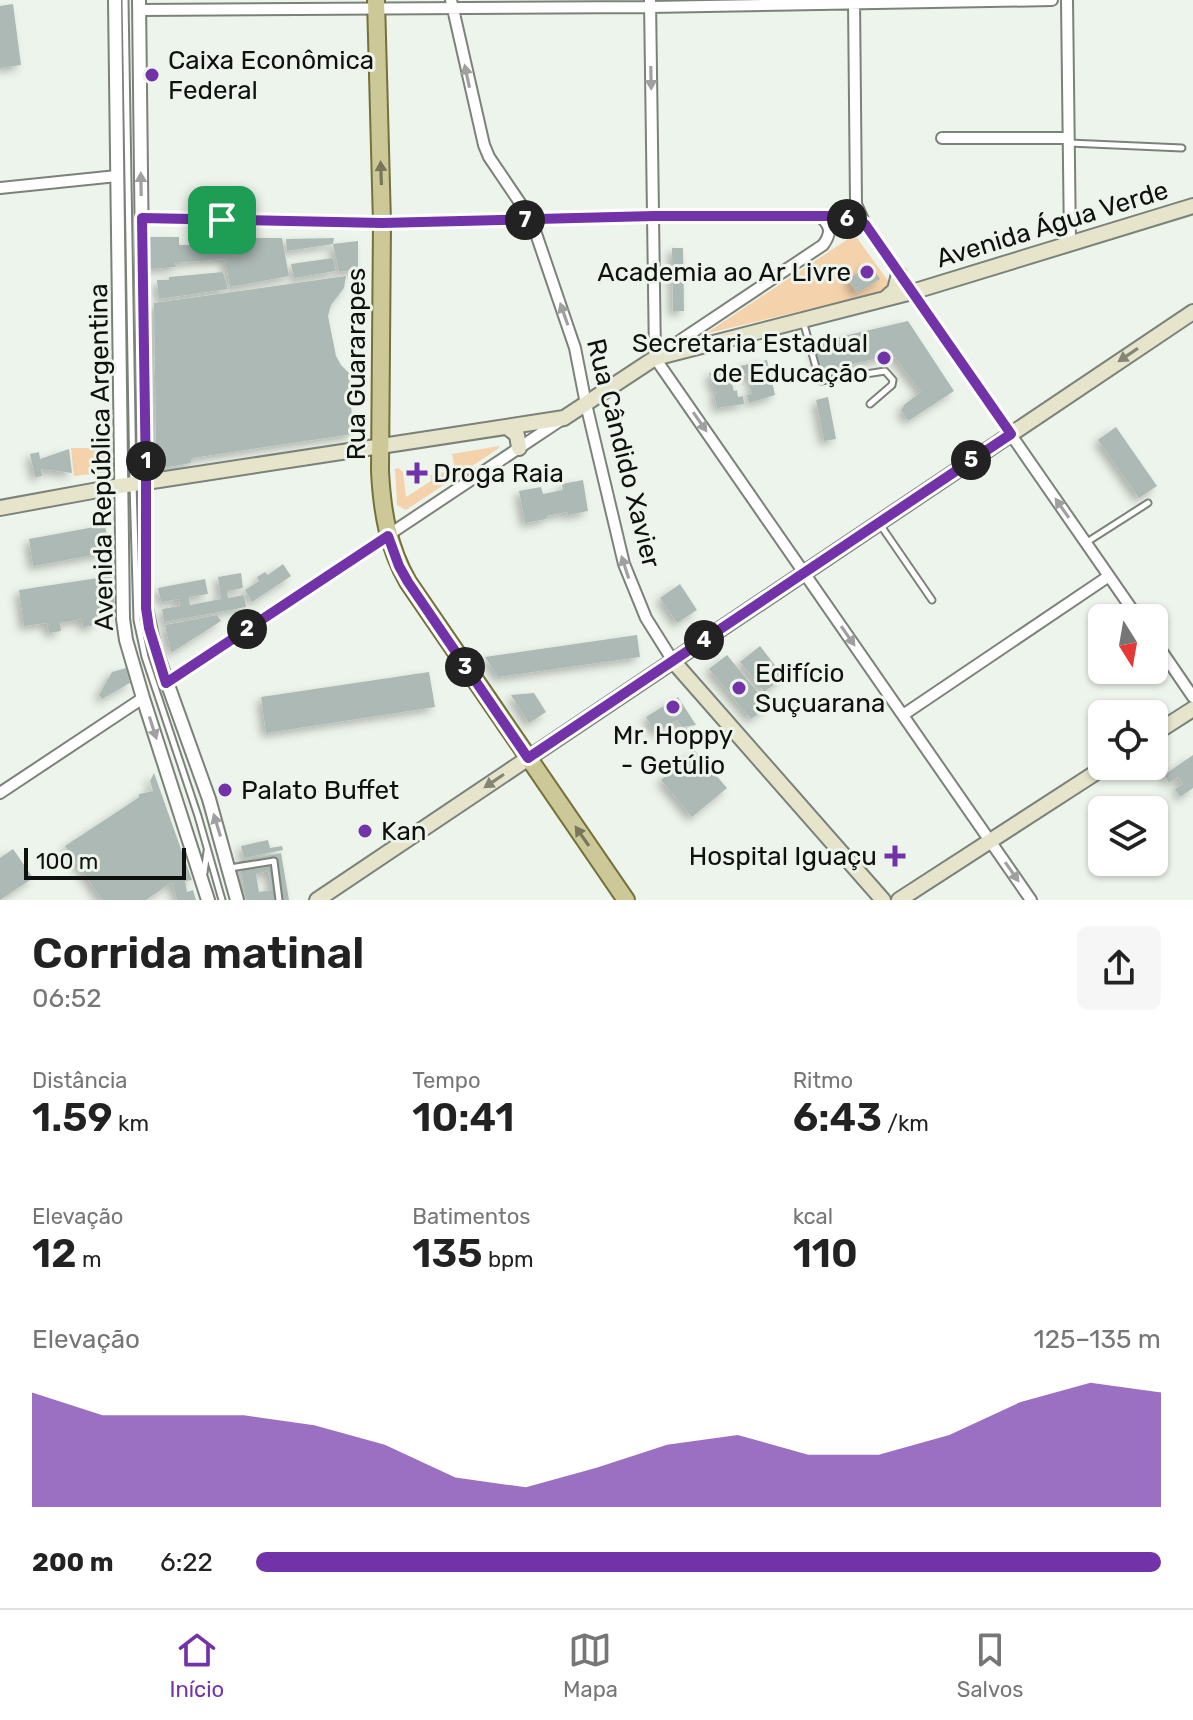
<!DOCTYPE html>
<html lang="pt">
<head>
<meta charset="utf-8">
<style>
  :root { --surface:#fff; --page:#f6f6f6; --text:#222; --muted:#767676; --line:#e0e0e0; --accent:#7233a8 }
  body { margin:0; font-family:Rubik,sans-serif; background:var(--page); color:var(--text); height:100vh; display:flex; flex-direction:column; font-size:30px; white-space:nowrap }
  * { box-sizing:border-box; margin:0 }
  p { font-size:26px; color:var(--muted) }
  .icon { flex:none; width:44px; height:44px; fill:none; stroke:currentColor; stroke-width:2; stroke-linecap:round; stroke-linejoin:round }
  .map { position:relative; height:900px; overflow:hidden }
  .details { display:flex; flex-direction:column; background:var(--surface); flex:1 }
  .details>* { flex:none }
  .needle { width:52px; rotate:169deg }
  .controls { position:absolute; left:1088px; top:604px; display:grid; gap:16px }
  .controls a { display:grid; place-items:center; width:80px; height:80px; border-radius:12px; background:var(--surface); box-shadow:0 2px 6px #0004; font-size:40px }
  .scale { position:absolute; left:24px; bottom:20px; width:162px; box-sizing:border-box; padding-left:8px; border:4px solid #0f110e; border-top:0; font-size:22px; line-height:28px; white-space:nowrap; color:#0f110e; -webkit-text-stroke:6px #edf4eb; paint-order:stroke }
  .pin { position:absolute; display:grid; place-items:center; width:68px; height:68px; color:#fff; margin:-34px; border-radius:16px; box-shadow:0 4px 12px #0006 }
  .km { position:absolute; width:40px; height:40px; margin:-20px; border-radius:50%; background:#222; color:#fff; font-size:22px; line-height:40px; text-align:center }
  .round { display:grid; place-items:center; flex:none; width:84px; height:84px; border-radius:12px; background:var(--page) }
  .headline { display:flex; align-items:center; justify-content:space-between; height:136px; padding:0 32px }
  h1 { font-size:44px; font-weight:600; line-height:60px }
  .metrics { display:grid; grid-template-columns:repeat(3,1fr); gap:12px; height:136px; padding:8px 32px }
  .metrics div { display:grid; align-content:center }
  .metrics b { font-size:40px; font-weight:600 }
  .metrics small { font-size:22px; font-weight:400 }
  .metrics p { font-size:22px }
  .chart { height:224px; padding:16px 32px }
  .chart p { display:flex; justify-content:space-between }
  .chart svg { width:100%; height:144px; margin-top:8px; fill:var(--accent); opacity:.7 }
  ul { padding:0 32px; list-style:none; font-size:26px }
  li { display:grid; grid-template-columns:128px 96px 1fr; align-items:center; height:60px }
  li i { height:20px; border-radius:10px; background:var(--accent) }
  .dock { display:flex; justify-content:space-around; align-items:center; height:112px; border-top:2px solid var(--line); background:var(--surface); font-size:22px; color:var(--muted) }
  .dock a { display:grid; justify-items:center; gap:4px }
  .dock .selected { color:var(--accent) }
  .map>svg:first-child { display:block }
  .green { fill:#f4d2ab }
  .building { fill:#adb9b5; fill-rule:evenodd; filter:url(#shadow) }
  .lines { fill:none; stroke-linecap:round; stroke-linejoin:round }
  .service-casing { stroke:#7b8279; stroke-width:9 }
  .minor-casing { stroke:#7b8279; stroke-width:14 }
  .tertiary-casing { stroke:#7b8279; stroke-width:16 }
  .secondary-casing { stroke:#7b8279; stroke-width:18 }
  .primary-casing { stroke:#74713b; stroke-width:20 }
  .service { stroke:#fff; stroke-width:5 }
  .minor { stroke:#fff; stroke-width:10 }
  .tertiary { stroke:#fff; stroke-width:12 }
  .secondary { stroke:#e6e4cb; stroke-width:14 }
  .primary { stroke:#ccc898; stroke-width:16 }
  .oneway { fill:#9fa09f }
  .oneway2 { fill:#77765a }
  .oneway3 { fill:#858576 }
  .route-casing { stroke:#fff; stroke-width:16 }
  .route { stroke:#7233a8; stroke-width:10 }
  .poi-dot { fill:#7233a8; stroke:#edf4eb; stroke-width:3 }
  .labels { text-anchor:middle; stroke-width:6; stroke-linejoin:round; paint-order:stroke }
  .poi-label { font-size:26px; fill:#0f110e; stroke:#edf4eb; text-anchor:start }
  .street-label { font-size:26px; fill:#0f110e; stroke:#edf4eb }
</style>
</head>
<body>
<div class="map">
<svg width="1193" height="900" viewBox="0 0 1193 900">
  <defs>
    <filter id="shadow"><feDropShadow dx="-4.5" dy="4.5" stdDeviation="4" flood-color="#0004"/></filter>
  </defs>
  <rect width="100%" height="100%" fill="#edf4eb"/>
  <path class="green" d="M851,237L857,238L889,282L888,288L884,291L705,334Z
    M499,446V448L406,510L397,505L395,469L398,468L403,472L406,497L431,481L430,475L455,470L452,454Z
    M71,448H112V472L74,476Z"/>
  <path class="building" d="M13,4L21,65L0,68V6Z
    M149,237H179V245L235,244V238H282L289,276L230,287L225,259L175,263L176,267L150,269Z
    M334,238L333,244L287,251L286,239Z
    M358,241V269L339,272L333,244Z
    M672,248H683L684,311H673Z
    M333,258L336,271L294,278L291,264Z
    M870,264L880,279L857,293L848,280Z
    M223,272L228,289L159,299L157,280H169V277Z
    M346,276L344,288L331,305L328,316L336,356L341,365L349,373L353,434L192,458L191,463L175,466L166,467L161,463L156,446L154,303Z
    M908,321L954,391L908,421L901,410L905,404L921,392L893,355L820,371L814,343Z
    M767,360L770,374L768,375L770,382L772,381L775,395L749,403L747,395L752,394L750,387H753L752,380L749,381L747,374L742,375L740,366Z
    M737,367L739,376L734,377L735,384H732L734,391L737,390L738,397L743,396L744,404L717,408L714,394H717L715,387H713L709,373Z
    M828,397L836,439L824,441L816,400Z
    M1116,427L1157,486L1139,498L1098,440Z
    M69,449L72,473L41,469L42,476L35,477L30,454L39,452L40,459Z
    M583,480L588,511L568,515L567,512L546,516V519L525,523L519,491L541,487L543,494L563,490L562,484Z
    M105,525L110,552L33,566L29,539Z
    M283,564L291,576L252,602L245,590L259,581L257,577L265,572L268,575Z
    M241,573L243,588L227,591L228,598L244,595L246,607L164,622L162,609L180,606L179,599L161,602L158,588L205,579L208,594L189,597L190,605L221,599L218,577Z
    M111,576L116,613L95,616L96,625L83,627L82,619L60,623L61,631L49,633L47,623L24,626L19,590Z
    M680,584L697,610L677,623L660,598Z
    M217,615L221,621L171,653L165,625Z
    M637,635L640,657L498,677L485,657Z
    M760,646L784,677L764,692L740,662Z
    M727,655L769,706L751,719L709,669Z
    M126,668L130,683L102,699L99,695L112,672Z
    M429,672L435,707L266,733L261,697Z
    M534,693L546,712L529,723L511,695Z
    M678,697L696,725L682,727L677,720L656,733L646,717Z
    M695,751L727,788L692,817L661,780Z
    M1193,755V788L1180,797L1175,789L1183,784L1178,777L1169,783L1164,775Z
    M154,773L192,880L185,881L187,892L193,890L196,900H177L172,882L146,900H102L65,846L135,800L139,797V794L153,791L150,781Z
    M268,840L270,848L282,846L283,850L244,858L241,846Z
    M13,849L33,878L0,900V858Z
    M281,853L289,900H246L239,861ZM268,871L272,890L259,892L256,874Z"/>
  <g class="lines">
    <defs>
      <path id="service" d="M125,0L133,484L137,620L145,657L198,816L222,900
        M1069,143L1182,148
        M803,321L819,378L821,381L885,371L893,380L892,385L870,404
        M879,523L932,600
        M1087,542L1148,503
        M230,868L274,861L279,900
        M204,873L207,851"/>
      <path id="minor" d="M451,0L484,145L489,157L531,219L575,348L586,404L624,564L646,618L673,661
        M650,0L655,358
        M854,0L856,204L865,224L1138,618
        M1067,0L1070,244
        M139,10L650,7L1052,0
        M942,138H1068
        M0,188L117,176
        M142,218L382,223L654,216H819L843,218L865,224
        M663,352L823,245C832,233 831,225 819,216
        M655,358L1031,900
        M1154,640L1193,697
        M166,683L561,420
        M903,715L1109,576
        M0,793L143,698"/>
      <path id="tertiary" d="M115,0L123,619L126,640L143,698L208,900
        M139,0L146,608L154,646L209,799L237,900"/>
      <path id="secondary" d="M886,298L895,290L899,274
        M507,427L517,435L519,448
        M0,508L120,486L564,418L655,358L912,292L1193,206
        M673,661L883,900
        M1154,734L1193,709
        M317,900L1193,312
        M899,900L1106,766"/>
      <path id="primary" d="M376,0L382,223L380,471C382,511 388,547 408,582L626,900"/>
    </defs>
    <use href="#service" class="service-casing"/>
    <use href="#minor" class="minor-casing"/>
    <use href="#tertiary" class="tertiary-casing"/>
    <use href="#secondary" class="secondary-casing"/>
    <use href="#primary" class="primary-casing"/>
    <use href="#service" class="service"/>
    <use href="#minor" class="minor"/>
    <use href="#tertiary" class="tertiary"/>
    <use href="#secondary" class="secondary"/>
    <use href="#primary" class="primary"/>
  </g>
  <defs><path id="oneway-solid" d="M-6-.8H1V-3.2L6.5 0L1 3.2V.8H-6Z" transform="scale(2)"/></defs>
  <g class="oneway">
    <use href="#oneway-solid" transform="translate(467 76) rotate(-102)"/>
    <use href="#oneway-solid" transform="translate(651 78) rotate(89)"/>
    <use href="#oneway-solid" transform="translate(141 184) rotate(-91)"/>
    <use href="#oneway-solid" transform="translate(564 314) rotate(-109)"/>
    <use href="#oneway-solid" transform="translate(700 422) rotate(55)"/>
    <use href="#oneway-solid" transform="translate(1062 508) rotate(-125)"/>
    <use href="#oneway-solid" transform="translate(625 567) rotate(-108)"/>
    <use href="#oneway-solid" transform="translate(848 636) rotate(55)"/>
    <use href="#oneway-solid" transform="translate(153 728) rotate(72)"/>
    <use href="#oneway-solid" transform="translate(217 825) rotate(-107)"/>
    <use href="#oneway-solid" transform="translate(1012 872) rotate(55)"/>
  </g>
  <g class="oneway2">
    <use href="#oneway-solid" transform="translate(381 173) rotate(-92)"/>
    <use href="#oneway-solid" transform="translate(582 836) rotate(-125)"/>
  </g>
  <g class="oneway3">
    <use href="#oneway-solid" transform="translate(1128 355) rotate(146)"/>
    <use href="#oneway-solid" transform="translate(494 781) rotate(146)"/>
  </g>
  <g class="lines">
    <defs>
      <path id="route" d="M654,216H832L865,224L1011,434L528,758L408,582L399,566L388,536L166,683L149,628L146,608V482L142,218L382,223Z"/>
    </defs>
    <use href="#route" class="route-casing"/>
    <use href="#route" class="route"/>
  </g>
  <g class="poi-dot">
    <circle cx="152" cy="75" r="8"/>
    <circle cx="867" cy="272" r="8"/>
    <circle cx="884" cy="358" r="8"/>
    <path d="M413 461h8v8h8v8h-8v8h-8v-8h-8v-8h8z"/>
    <circle cx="739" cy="688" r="8"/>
    <circle cx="673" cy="707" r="8"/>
    <circle cx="225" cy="790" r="8"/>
    <circle cx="365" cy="831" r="8"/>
    <path d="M891 844h8v8h8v8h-8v8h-8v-8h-8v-8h8z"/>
  </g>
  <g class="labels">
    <g class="poi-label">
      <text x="168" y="69">Caixa Econômica<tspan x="168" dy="30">Federal</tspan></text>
      <text x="851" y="281" text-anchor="end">Academia ao Ar Livre</text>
      <text x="868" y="352" text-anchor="end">Secretaria Estadual<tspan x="868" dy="30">de Educação</tspan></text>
      <text x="433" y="482">Droga Raia</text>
      <text x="755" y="682">Edifício<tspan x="755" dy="30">Suçuarana</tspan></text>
      <text x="673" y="744" text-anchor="middle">Mr. Hoppy<tspan x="673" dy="30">- Getúlio</tspan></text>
      <text x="241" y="799">Palato Buffet</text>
      <text x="381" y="840">Kan</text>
      <text x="877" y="865" text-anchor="end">Hospital Iguaçu</text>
    </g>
    <g class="street-label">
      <text transform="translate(1052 224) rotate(-17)" y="9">Avenida Água Verde</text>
      <text transform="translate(356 364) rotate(-90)" y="9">Rua Guararapes</text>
      <text transform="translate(624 453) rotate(76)" y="9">Rua Cândido Xavier</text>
      <text transform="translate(101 457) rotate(-91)" y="9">Avenida República Argentina</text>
    </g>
  </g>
</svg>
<div class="controls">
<a><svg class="needle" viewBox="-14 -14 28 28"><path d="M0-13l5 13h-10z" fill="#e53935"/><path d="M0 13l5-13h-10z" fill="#767676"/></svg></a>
<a><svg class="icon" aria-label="locate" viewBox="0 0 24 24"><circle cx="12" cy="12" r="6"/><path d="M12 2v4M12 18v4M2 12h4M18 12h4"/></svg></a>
<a><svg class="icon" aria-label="layers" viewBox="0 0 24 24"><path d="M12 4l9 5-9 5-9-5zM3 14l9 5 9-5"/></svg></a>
</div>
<div class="scale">100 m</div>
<div class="pin" style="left:222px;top:220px;background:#1e9e55"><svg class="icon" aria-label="arrive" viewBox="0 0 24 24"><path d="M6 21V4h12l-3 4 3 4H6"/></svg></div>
<b class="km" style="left:146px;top:461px">1</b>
<b class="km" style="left:247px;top:629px">2</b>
<b class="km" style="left:465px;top:667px">3</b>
<b class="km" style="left:704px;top:640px">4</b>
<b class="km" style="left:971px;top:460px">5</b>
<b class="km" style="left:847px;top:219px">6</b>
<b class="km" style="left:525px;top:220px">7</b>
</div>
<section class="details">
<div class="headline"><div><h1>Corrida matinal</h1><p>06:52</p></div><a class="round"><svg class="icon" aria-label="share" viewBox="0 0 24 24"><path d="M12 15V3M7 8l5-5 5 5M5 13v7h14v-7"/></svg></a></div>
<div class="metrics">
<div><p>Distância</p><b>1.59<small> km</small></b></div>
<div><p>Tempo</p><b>10:41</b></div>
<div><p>Ritmo</p><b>6:43<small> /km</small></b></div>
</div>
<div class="metrics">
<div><p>Elevação</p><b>12<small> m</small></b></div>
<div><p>Batimentos</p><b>135<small> bpm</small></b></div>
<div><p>kcal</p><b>110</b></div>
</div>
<div class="chart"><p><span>Elevação</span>125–135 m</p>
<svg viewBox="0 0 160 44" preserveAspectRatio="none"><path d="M0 44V9L10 16L20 16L30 16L40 19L50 25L60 35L70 38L80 32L90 25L100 22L110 28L120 28L130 22L140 12L150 6L160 9V44z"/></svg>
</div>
<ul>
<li><b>200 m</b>6:22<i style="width:100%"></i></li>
</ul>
</section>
<nav class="dock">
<a class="selected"><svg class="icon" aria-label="home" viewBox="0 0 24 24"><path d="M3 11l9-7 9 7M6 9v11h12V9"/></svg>Início</a>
<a><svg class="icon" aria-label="map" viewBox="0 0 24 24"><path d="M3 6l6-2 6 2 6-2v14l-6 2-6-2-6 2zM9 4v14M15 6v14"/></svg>Mapa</a>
<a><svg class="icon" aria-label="saved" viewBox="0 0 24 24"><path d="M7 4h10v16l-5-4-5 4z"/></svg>Salvos</a>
</nav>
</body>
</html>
